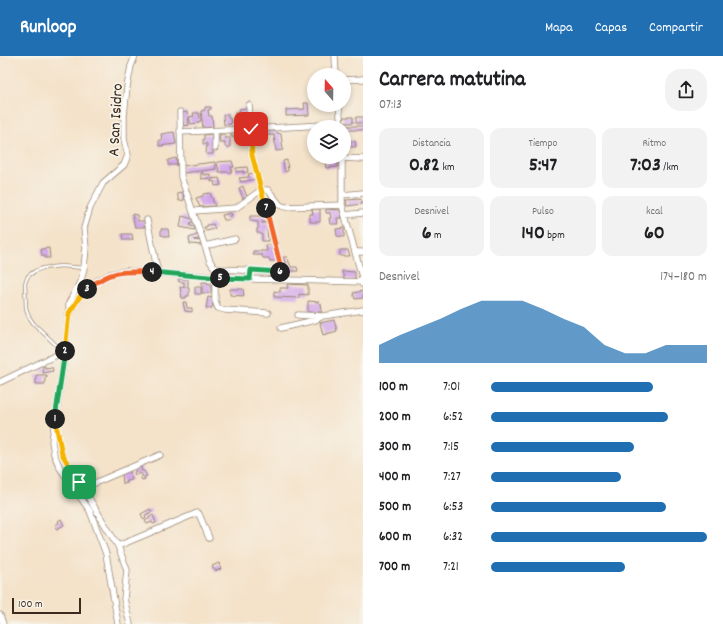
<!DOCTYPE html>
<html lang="es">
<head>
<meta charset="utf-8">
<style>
  :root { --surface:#fff; --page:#f2f2f2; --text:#202124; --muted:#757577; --accent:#1f6fb2 }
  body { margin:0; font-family:Dekko,sans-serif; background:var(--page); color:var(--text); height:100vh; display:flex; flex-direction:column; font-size:15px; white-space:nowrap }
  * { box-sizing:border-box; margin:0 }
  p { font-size:13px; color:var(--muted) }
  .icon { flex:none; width:22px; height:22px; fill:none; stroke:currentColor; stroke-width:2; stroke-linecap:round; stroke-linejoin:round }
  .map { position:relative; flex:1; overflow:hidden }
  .drawer { display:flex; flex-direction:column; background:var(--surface); width:360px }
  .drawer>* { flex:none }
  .needle { width:26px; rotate:340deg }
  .controls { position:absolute; left:307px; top:12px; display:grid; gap:8px }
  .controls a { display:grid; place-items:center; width:44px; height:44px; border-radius:50%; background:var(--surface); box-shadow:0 2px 6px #0003; font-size:20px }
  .scale { position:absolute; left:12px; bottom:10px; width:69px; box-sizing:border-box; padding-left:4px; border:2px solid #3b2a1e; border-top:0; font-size:11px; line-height:14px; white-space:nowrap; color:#3b2a1e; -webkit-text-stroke:3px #f7f3e8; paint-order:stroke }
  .pin { position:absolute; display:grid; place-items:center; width:34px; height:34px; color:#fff; margin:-17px; border-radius:8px; box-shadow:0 2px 6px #0006 }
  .km { position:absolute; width:20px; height:20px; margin:-10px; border-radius:50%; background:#222; color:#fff; font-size:11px; line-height:20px; text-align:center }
  .round { display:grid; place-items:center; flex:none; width:42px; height:42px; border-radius:16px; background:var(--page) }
  .headline { display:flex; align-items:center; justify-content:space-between; height:68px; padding:0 16px }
  h1 { font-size:22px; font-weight:800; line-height:30px }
  .stats { display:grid; grid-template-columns:repeat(3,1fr); gap:6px; height:68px; padding:4px 16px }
  .stats div { display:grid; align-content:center; border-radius:10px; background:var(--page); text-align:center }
  .stats b { font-size:20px; font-weight:800 }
  .stats small { font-size:11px; font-weight:400 }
  .stats p { font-size:11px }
  .chart { height:112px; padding:8px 16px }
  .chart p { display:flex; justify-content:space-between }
  .chart svg { width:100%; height:72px; margin-top:4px; fill:var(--accent); opacity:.7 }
  ul { padding:0 16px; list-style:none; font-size:13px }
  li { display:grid; grid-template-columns:64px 48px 1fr; align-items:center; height:30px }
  li i { height:10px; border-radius:5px; background:var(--accent) }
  header { display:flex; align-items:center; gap:24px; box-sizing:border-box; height:56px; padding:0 20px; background:var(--accent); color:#fff }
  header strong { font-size:19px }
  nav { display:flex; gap:22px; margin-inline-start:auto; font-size:14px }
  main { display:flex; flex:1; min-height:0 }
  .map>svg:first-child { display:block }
  .building { fill:#d0a3ea }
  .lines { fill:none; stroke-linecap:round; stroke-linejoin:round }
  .service-casing { stroke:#988674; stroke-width:4 }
  .minor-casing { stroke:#988674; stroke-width:7 }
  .service { stroke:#fff; stroke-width:2.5 }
  .minor { stroke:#fff; stroke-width:5.5 }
  .split-1-casing { stroke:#fff; stroke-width:8 }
  .split-2-casing { stroke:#fff; stroke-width:8 }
  .split-3-casing { stroke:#fff; stroke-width:8 }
  .split-4-casing { stroke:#fff; stroke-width:8 }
  .split-5-casing { stroke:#fff; stroke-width:8 }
  .split-6-casing { stroke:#fff; stroke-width:8 }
  .split-7-casing { stroke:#fff; stroke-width:8 }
  .split-8-casing { stroke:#fff; stroke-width:8 }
  .split-1 { stroke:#f5b400; stroke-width:5 }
  .split-2 { stroke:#22a559; stroke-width:5 }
  .split-3 { stroke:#f5b400; stroke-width:5 }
  .split-4 { stroke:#f0652b; stroke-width:5 }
  .split-5 { stroke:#22a559; stroke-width:5 }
  .split-6 { stroke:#22a559; stroke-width:5 }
  .split-7 { stroke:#f0652b; stroke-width:5 }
  .split-8 { stroke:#f5b400; stroke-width:5 }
  .labels { text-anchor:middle; stroke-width:3.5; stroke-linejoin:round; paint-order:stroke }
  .street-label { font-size:16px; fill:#3b2a1e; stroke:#f7f3e8 }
</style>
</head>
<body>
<header>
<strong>Runloop</strong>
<nav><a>Mapa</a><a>Capas</a><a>Compartir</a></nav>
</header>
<main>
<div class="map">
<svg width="363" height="568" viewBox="0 0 363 568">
  <rect width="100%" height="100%" fill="#f7f3e8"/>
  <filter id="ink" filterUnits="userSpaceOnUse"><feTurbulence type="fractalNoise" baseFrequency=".025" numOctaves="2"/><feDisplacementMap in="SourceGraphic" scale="8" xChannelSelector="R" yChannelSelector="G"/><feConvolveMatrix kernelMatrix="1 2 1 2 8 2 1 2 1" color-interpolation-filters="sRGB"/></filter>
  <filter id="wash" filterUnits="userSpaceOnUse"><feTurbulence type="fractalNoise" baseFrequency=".012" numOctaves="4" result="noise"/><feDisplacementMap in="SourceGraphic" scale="16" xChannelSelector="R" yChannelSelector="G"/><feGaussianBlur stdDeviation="0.9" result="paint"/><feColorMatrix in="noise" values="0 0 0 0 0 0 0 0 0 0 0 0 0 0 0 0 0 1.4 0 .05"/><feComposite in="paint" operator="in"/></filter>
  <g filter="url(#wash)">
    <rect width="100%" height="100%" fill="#f4e2c9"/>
    <g id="blocks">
      <path class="building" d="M304,47H308L309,59L286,60V54L305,53Z
        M205,51H211V53L208,54L209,60H212L213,71L203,72L201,55L205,54Z
        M247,52V58L235,60V56L240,55L239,53Z
        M187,56L189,69L184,70L181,57Z
        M193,57H199L201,65L198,66V67L191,68L189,61L194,60Z
        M228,58V62H230L231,68L224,69L223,59Z
        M343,61H353V67H343Z
        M356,61H363V67H356Z
        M240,64H248L249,70L241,71Z
        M346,70H363V74H346Z
        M263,75H274L275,76L281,78L283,94L276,95L274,79H263Z
        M174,76L176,88L159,90V84H162L161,78Z
        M238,76L239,84H236L235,81H231V77Z
        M213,78V98H206L207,88H203V83H204V79Z
        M219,79H225V82H230V91H225V86H220Z
        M346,85H355L356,91H346Z
        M176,102L177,109H168V104Z
        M287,104L288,115L285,116L283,105Z
        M232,105L234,111H231L232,116H219L217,106Z
        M333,105H338V111L326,112L325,107L333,106Z
        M215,106L216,113L183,117L182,110Z
        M247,111L248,116L243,117V115L236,116V112Z
        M203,116V119L210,118V122L201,123V117Z
        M254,117L256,123L241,126L239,122L249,121L248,118Z
        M219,122L221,129L215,130L214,125L211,126V123Z
        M243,130L247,141L243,143L239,132Z
        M183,136L184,144L179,145L177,137Z
        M210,137L215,150L200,151L196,142L203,140V138Z
        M361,143L362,148L347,150L346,144Z
        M312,153H320V166H310V158H313Z
        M326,153L340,154L342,162H337L338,168H330L329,162H331L330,157H326Z
        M231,157L232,160H230L231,164H224L222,159Z
        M132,158L137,159L138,165H144L145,171H135Z
        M182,160L193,163L194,166H191L190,170L195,171V174L180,171Z
        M250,160H265L266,166H262V167H267L269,174H267L268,185H262V179L260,177H257V173H258V166L250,165Z
        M213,168L215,173L206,175L204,171H207V169Z
        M344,172V181L337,180L336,173Z
        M161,173H168L169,181L161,179Z
        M197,177H200L201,182L194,184L202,185V189L190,188L189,182L197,179Z
        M122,178H132L133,184H123Z
        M266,189H274L278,205H270L269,202H263L262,199H253V195H267Z
        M49,192L50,202H45V200H42L41,193Z
        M340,194H348L350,200H340Z
        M283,201H287L291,211H297L298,215H290L288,214Z
        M342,215L355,216V224L344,223Z
        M178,223H188V231H184V226H179Z
        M202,226H207V227L211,228V237H202Z
        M287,228L308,229V239L299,238V242L274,241V235L280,236V232H288Z
        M180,231L189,232V240H186V242H182Z
        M195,231H201V238H195Z
        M230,233H243L244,240L230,239Z
        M363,235V242L355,243L353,237Z
        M208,241L213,242L212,252H206Z
        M308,245L319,246L321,248L322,256H308Z
        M183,246H186L187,252H192V256L185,255Z
        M334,264L337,275L323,279L320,267Z
        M43,310H45V312L52,311L53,315L42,317Z
        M36,319H47V321H45V328H36Z
        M140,409L142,415H144L147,420L144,421L145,423L142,424L140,421L143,420L141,417L135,419L134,416L136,415L135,411Z
        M129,413L132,424L127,425V427L123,428L122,417Z
        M150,453L152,456L145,459L146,462L144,464L141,458Z
        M153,459L156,467L153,468L152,466L147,468L145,465L150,462V461Z
        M61,463L64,469L57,473L55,469L59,467L58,465Z
        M219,507L221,513L215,515L212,510Z"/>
    </g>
  </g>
  <g filter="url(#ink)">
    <use href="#blocks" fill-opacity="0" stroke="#988674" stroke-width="1"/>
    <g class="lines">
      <defs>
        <path id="service" d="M65,293L56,289L34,268L29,261L26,252L25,227L28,220L35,215L43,212L61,210L84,212"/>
        <path id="minor" d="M335,0L336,19
          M344,24L363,23
          M339,49L341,71
          M180,56L181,121L210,205L214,211L220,213L282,216L252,99L249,49
          M215,75V92
          M180,76L251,73L341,68
          M342,101V149L362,221L361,226L362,228
          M342,102L363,103
          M342,139L363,137
          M194,155L236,152L261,134H268L280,149L285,151L342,149
          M345,159L363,157
          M147,164L158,217
          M205,190L235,183
          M355,196H363
          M215,221V245L218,252L225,254L268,257
          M69,256V247L81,224L84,212L86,192L84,172L90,152L103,127L124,109L128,99L124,83V59L127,31L131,10L135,0
          M298,259L323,260L363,254
          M281,272L315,264L321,261
          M0,326L65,295
          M55,368L62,398L118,490L127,514L124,543L130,568
          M83,436V432L160,399
          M118,490L197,457L199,458L209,482
          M0,559L3,568
          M118,568L106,498L90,455L60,412L54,398L52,385L65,295L69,257L83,236L97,225L111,218L126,215L158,217L215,221L250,223L363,226"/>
      </defs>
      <use href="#service" class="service-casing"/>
      <use href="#minor" class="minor-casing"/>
      <use href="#service" class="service"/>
      <use href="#minor" class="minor"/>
    </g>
  </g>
  <g class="lines" filter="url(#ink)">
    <defs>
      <path id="split-1" d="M55,363L62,398L79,426"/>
      <path id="split-2" d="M55,363L65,295"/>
      <path id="split-3" d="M65,295L69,257L83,236L87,233"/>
      <path id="split-4" d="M87,233C111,214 123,215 152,216"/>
      <path id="split-5" d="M152,216L220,222"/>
      <path id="split-6" d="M220,222L250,223L251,214L280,216"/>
      <path id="split-7" d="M266,152L282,216H280"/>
      <path id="split-8" d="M251,73L252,99L266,152"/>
    </defs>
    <use href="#split-1" class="split-1-casing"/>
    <use href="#split-2" class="split-2-casing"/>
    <use href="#split-3" class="split-3-casing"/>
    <use href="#split-4" class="split-4-casing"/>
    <use href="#split-5" class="split-5-casing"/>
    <use href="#split-6" class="split-6-casing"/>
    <use href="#split-7" class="split-7-casing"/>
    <use href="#split-8" class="split-8-casing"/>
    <use href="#split-1" class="split-1"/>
    <use href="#split-2" class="split-2"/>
    <use href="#split-3" class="split-3"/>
    <use href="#split-4" class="split-4"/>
    <use href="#split-5" class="split-5"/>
    <use href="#split-6" class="split-6"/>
    <use href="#split-7" class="split-7"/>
    <use href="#split-8" class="split-8"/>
  </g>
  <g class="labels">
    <g class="street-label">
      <text transform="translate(114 64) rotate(-87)" y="6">A San Isidro</text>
    </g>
  </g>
</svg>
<div class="controls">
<a><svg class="needle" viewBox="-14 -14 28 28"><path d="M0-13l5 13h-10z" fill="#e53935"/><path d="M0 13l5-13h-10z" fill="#757577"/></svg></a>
<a><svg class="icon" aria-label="layers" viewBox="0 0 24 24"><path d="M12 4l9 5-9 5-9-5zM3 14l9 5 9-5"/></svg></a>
</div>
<div class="scale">100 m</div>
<div class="pin" style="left:79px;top:426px;background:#1e9e55"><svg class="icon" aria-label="arrive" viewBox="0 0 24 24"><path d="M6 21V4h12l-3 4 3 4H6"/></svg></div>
<div class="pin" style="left:251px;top:73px;background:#d93025"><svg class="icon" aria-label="check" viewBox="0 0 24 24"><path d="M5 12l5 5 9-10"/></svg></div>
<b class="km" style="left:55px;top:363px">1</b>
<b class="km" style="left:65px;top:295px">2</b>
<b class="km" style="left:87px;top:233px">3</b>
<b class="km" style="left:152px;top:216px">4</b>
<b class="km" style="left:220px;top:222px">5</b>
<b class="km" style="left:280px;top:216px">6</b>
<b class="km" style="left:266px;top:152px">7</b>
</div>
<section class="drawer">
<div class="headline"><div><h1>Carrera matutina</h1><p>07:13</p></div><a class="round"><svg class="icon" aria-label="share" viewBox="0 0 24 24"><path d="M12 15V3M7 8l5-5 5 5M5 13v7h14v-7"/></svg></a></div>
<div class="stats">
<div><p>Distancia</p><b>0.82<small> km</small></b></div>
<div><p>Tiempo</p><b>5:47</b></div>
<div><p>Ritmo</p><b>7:03<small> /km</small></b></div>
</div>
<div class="stats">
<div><p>Desnivel</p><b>6<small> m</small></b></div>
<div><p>Pulso</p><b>140<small> bpm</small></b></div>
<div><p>kcal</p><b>60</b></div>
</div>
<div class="chart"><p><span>Desnivel</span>174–180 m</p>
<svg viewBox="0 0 160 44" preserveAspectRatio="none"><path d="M0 44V33L10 27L20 22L30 17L40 11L50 6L60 6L70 6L80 11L90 17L100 22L110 33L120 38L130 38L140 33L150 33L160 33V44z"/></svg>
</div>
<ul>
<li><b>100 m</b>7:01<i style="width:75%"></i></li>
<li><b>200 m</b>6:52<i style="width:82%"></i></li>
<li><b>300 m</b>7:15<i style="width:66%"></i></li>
<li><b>400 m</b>7:27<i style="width:60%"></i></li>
<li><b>500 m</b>6:53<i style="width:81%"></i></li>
<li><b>600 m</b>6:32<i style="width:100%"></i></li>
<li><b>700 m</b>7:21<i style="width:62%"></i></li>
</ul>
</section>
</main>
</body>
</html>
